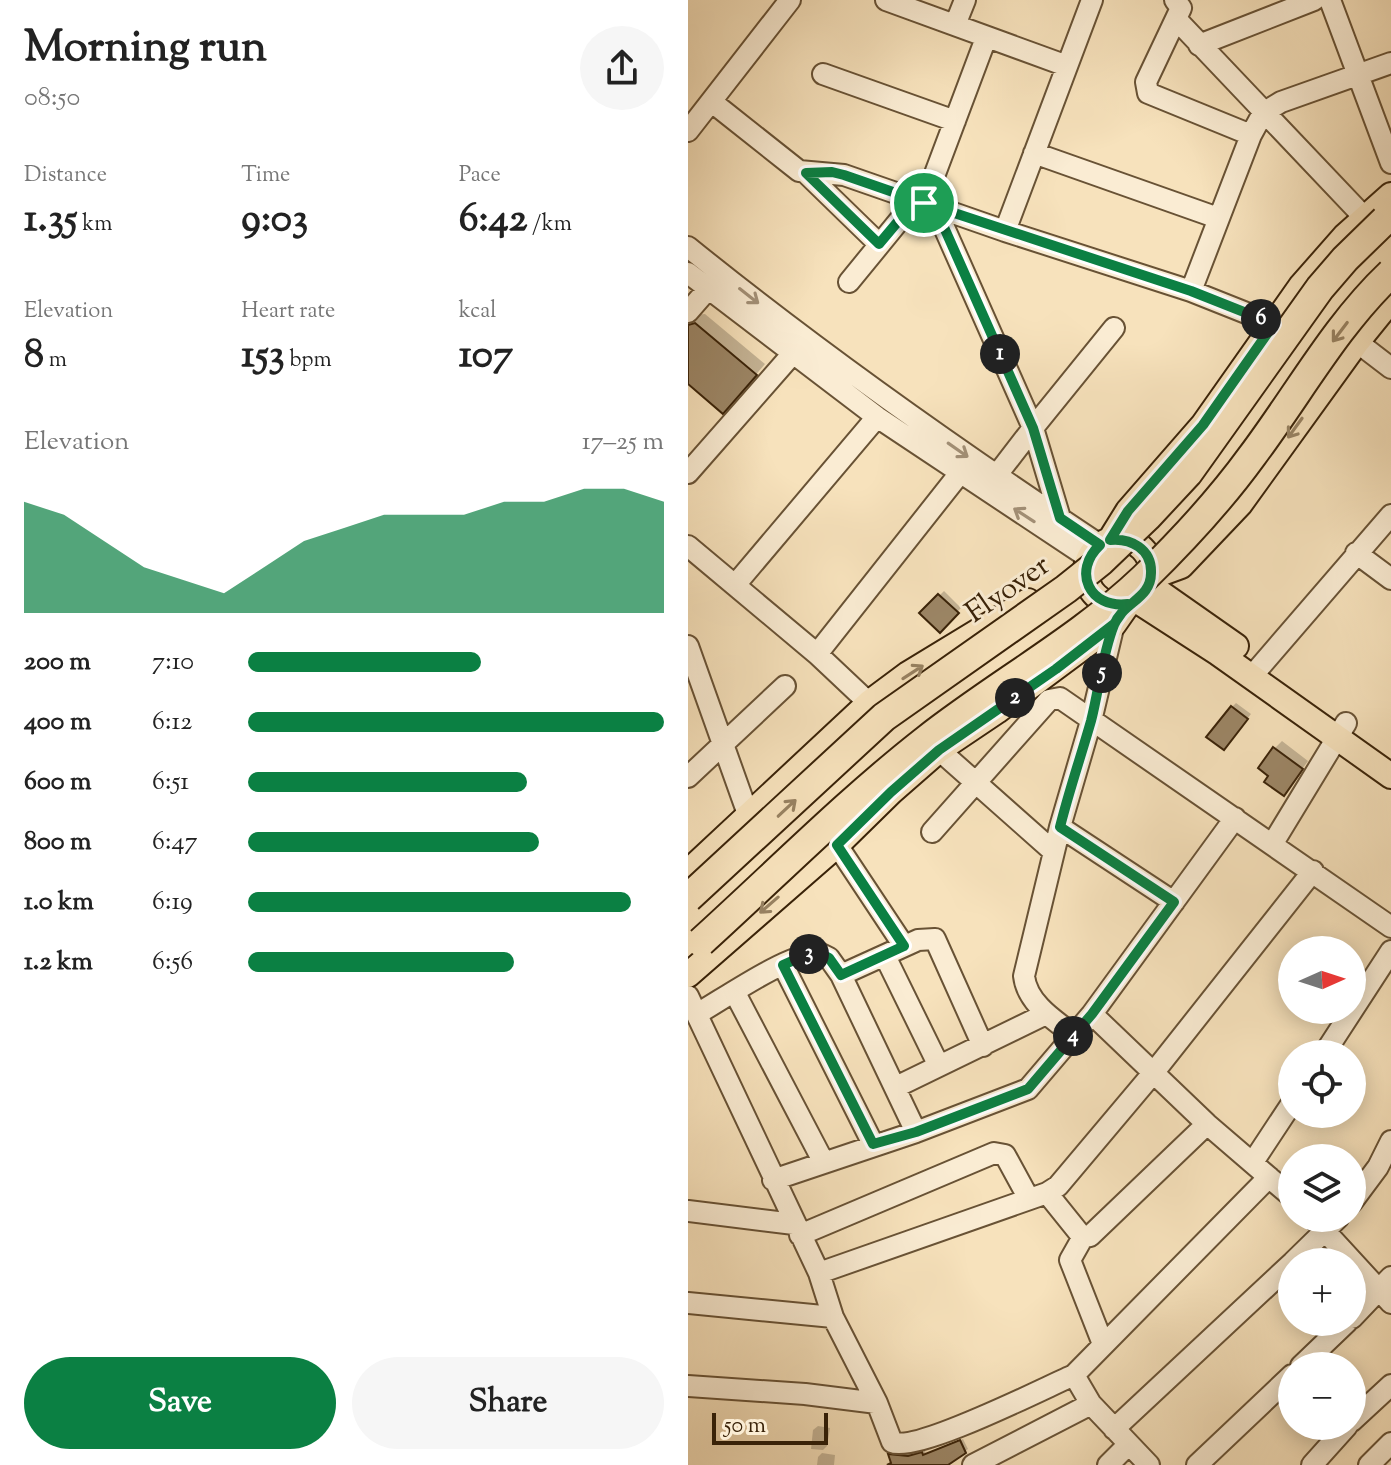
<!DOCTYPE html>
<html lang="en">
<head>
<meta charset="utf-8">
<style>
  :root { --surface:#fff; --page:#f6f6f6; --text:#222; --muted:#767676; --accent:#0b8043 }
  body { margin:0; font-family:"Sorts Mill Goudy",serif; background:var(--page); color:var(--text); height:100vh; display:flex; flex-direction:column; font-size:30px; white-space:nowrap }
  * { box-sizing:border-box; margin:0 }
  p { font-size:26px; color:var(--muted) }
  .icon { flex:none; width:44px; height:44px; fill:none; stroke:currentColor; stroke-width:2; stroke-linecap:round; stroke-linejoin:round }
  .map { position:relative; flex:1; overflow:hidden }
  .side { display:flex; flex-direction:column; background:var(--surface); width:688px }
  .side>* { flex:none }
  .needle { width:52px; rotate:87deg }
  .tools { position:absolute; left:590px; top:936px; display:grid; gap:16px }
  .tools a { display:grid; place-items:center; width:88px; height:88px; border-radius:50%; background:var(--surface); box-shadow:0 4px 20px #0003; font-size:40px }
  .scale { position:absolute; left:24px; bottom:20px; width:116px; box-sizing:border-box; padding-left:8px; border:4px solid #392208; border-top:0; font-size:22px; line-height:28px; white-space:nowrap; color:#392208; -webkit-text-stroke:6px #faecd3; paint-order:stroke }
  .pin { position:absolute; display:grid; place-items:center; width:68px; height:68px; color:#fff; margin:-34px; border:4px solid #fff; border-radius:50%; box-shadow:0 2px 8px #0007 }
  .km { position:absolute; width:40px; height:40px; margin:-20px; border-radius:50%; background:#222; color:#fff; font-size:22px; line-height:40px; text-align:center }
  .round { display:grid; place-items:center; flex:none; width:84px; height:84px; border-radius:42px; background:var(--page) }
  .summary { display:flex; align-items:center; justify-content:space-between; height:136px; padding:0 24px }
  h1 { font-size:44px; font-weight:800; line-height:60px }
  .stats { display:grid; grid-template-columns:repeat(3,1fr); gap:12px; height:136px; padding:8px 24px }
  .stats div { display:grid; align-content:center }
  .stats b { font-size:40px; font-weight:800 }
  .stats small { font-size:22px; font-weight:400 }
  .stats p { font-size:22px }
  .chart { height:224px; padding:16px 24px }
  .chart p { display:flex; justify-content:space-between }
  .chart svg { width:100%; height:144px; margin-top:8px; fill:var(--accent); opacity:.7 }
  .button { display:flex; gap:16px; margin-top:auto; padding:16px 24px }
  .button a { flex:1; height:92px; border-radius:48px; background:var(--accent); color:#fff; font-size:32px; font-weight:800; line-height:92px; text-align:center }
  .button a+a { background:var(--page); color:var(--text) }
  ul { padding:0 24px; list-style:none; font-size:26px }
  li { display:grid; grid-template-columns:128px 96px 1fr; align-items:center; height:60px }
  li i { height:20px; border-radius:10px; background:var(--accent) }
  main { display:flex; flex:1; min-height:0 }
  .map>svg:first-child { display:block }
  .shadow { fill:#0003 }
  .building { fill:#9c8666; stroke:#392208; stroke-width:2 }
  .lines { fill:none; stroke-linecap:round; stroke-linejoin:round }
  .minor-casing { stroke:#685235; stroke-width:24 }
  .major-casing { stroke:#392208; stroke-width:28 }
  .minor { stroke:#faecd3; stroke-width:20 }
  .major { stroke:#f7e2bc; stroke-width:24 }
  .highway-bridge-casing { stroke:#392208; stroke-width:32; stroke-linecap:butt }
  .highway-bridge { stroke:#f7e2bc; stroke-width:28 }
  .oneway { stroke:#a39178 }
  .oneway2 { stroke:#988262 }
  .route-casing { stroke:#fff; stroke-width:16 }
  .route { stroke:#0b8043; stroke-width:10 }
  .labels { text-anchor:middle; stroke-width:6; stroke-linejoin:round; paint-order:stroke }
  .street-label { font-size:30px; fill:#392208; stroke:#faecd3 }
</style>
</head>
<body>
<main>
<section class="side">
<div class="summary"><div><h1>Morning run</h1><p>08:50</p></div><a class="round"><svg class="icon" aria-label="share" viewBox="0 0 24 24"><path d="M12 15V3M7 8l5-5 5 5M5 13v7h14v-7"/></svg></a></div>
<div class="stats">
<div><p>Distance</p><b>1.35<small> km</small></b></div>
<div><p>Time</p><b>9:03</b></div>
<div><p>Pace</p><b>6:42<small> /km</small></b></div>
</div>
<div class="stats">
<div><p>Elevation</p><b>8<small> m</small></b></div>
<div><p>Heart rate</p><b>153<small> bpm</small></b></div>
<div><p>kcal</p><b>107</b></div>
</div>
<div class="chart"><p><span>Elevation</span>17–25 m</p>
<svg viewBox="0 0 160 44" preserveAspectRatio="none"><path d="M0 44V10L10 14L20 22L30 30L40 34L50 38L60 30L70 22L80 18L90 14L100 14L110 14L120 10L130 10L140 6L150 6L160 10V44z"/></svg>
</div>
<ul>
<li><b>200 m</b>7:10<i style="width:56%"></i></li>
<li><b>400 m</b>6:12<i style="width:100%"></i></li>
<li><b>600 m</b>6:51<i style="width:67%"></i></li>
<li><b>800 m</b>6:47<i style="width:70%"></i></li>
<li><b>1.0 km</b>6:19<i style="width:92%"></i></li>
<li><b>1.2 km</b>6:56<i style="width:64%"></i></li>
</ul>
<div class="button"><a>Save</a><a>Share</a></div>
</section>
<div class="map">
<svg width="703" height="1465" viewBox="0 0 703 1465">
  <rect width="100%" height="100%" fill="#f7e2bc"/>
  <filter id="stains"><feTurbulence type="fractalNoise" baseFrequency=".0025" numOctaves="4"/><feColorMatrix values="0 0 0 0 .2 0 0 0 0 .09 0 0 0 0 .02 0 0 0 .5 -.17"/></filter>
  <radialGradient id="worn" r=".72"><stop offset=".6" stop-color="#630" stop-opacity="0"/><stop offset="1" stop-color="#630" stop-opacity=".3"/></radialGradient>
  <path class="shadow" d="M17,314L77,364L44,402L0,382V322L7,315Z
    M256,591L273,608L252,630L234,613Z
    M548,703L563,714L540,743L544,707Z
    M594,741L620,761L596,794L587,748Z
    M130,1426L142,1428L139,1446L135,1450L123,1449L125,1430Z
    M275,1439L280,1449L258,1465H206L203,1455L205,1452L224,1454L237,1451L238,1454Z
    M134,1453L147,1455L146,1465H129L130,1457Z"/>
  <path class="building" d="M7,323L69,375L35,414L0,384V325Z
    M250,594L271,613L252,633L231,613Z
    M543,706L560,719L536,750L518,737Z
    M585,747L615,769L596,796L576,782L580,776L570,768Z
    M272,1440L278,1453L260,1465H199L203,1463L200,1454L220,1456L234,1452L235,1455Z"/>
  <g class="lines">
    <defs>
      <path id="minor" d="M198,0L379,66
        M487,0L493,8L458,82L460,93L563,135
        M642,0L703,163
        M488,19L676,217
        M267,25L277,0
        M511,45L626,0
        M135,74L267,121
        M24,102L111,171L156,175L317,231L503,291L586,324
        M0,131L102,0
        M346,153L530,218
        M118,173L191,244
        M236,203L298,38
        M247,207L345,428L308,476
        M317,231L404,0
        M0,247C132,354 270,451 412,545
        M0,273L189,417L401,558
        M161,282L228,200
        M503,291L563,135L575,113L593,102L703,63
        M0,312L20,289
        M669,342L703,368
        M0,473L114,343
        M372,518L345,428L426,328
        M0,546L129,654L181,703
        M668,553L703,579
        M47,585L189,417
        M0,646L61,817
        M129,654L272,473
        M564,676L703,515
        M251,750L366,852
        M0,777L97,686
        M372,827L486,902
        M244,832L361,700L372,698L703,927
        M585,843L658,723
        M149,845L216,946
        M197,956L251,1066
        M95,965L185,1144
        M153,975L230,940L247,939L295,1046
        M47,993L135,1161
        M0,996L131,1273L145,1317L189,1403L117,1394L0,1386
        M9,1014C40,996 98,955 131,953L141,958L153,975L228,1132
        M404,1014L519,1124L604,1197
        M386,1035C366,1020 339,1003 336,976L372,827L403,721L426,624
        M636,1054L703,951
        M208,1087L358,1014
        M565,1162L604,1103
        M85,1180L228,1132L340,1089L404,1014L547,818
        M359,1193L392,1234L395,1237L402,1236L519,1124
        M664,1202L690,1167L703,1141
        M0,1211L106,1224
        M625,1218L703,1303
        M112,1235L306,1153L317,1155L341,1199
        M395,1237L382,1260L415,1344
        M605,1262L650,1218
        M131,1273L359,1193L370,1186L466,1072L625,871
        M0,1303L145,1317
        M664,1318L703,1277
        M613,1366L659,1322
        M189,1403L204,1442C229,1453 356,1388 386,1375
        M403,1404L386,1375L581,1177
        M664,1421L703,1385
        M426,1429L604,1263
        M285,1465L403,1404L461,1465
        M420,1465L441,1444
        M509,1465L604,1375
        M624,1465L659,1426
        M681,1465L703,1443"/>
      <path id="major" d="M398 572a33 33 0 1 1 66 0a33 33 0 1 1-66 0Z
        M422,540L440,511L515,425L613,286L657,236L703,195
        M463,577L493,566L552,504L669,342L703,300
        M461,585L548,646
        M448,600L530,653L703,776
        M0,872L181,703L220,674L340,601
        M0,975L149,845L203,792L251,750L309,711L426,624L440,604"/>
    </defs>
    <use href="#minor" class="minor-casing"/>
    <use href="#major" class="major-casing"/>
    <use href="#minor" class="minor"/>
    <use href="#major" class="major"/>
    <defs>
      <path id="highway-bridge" d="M0,898L196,717L378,589L413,561L459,517L500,473L632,288L657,259L697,220
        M13,942C87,875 160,801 238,740C309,684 391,640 456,578C495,540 532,500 564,456C610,395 647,326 703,273"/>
    </defs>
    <use href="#highway-bridge" class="highway-bridge-casing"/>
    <use href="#highway-bridge" class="highway-bridge"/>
  </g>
  <defs><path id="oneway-shaft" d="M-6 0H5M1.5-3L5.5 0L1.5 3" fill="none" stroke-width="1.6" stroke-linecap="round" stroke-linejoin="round" transform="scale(2)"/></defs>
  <g class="oneway">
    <use href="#oneway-shaft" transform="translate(61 296) rotate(38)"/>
    <use href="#oneway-shaft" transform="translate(270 450) rotate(35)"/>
    <use href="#oneway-shaft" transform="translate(336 515) rotate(-147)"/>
  </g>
  <g class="oneway2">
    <use href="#oneway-shaft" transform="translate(652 332) rotate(127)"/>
    <use href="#oneway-shaft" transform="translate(607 428) rotate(126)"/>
    <use href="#oneway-shaft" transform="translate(225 672) rotate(-33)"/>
    <use href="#oneway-shaft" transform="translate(99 808) rotate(-43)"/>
    <use href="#oneway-shaft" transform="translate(81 905) rotate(139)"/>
  </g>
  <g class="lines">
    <defs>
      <path id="route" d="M236,203L228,200L156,175L144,172L118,173L191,244L228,200L247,207L345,428L372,518L412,545C384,571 401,609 440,604L426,624L368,669L251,750L203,792L149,845L216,946L153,975L141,958L131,953L113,957L95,965L185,1144L228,1132L340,1089L404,1014L486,902L372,827C381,791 393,756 403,721C411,690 414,655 426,625C435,602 463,599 463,573C464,549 443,538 422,540L440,511L515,425L586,324L503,291L236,203"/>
    </defs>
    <use href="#route" class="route-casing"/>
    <use href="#route" class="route"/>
  </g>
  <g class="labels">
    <g class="street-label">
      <text transform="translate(319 588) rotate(-35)" y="10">Flyover</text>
    </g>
  </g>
  <rect width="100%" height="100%" filter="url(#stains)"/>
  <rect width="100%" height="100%" fill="url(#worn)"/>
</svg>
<div class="tools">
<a><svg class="needle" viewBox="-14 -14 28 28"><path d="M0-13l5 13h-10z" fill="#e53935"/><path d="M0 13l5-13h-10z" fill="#767676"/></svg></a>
<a><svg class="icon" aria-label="locate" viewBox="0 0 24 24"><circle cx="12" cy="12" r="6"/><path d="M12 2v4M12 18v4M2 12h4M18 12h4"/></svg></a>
<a><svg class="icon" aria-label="layers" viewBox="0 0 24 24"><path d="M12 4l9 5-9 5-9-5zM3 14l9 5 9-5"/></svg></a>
<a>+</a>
<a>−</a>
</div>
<div class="scale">50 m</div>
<div class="pin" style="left:236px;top:203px;background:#1e9e55"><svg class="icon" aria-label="arrive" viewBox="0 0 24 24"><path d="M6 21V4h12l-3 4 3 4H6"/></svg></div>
<b class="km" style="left:312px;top:354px">1</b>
<b class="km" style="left:327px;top:698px">2</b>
<b class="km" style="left:121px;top:954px">3</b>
<b class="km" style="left:385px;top:1036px">4</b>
<b class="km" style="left:414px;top:673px">5</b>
<b class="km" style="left:573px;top:319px">6</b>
</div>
</main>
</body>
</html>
